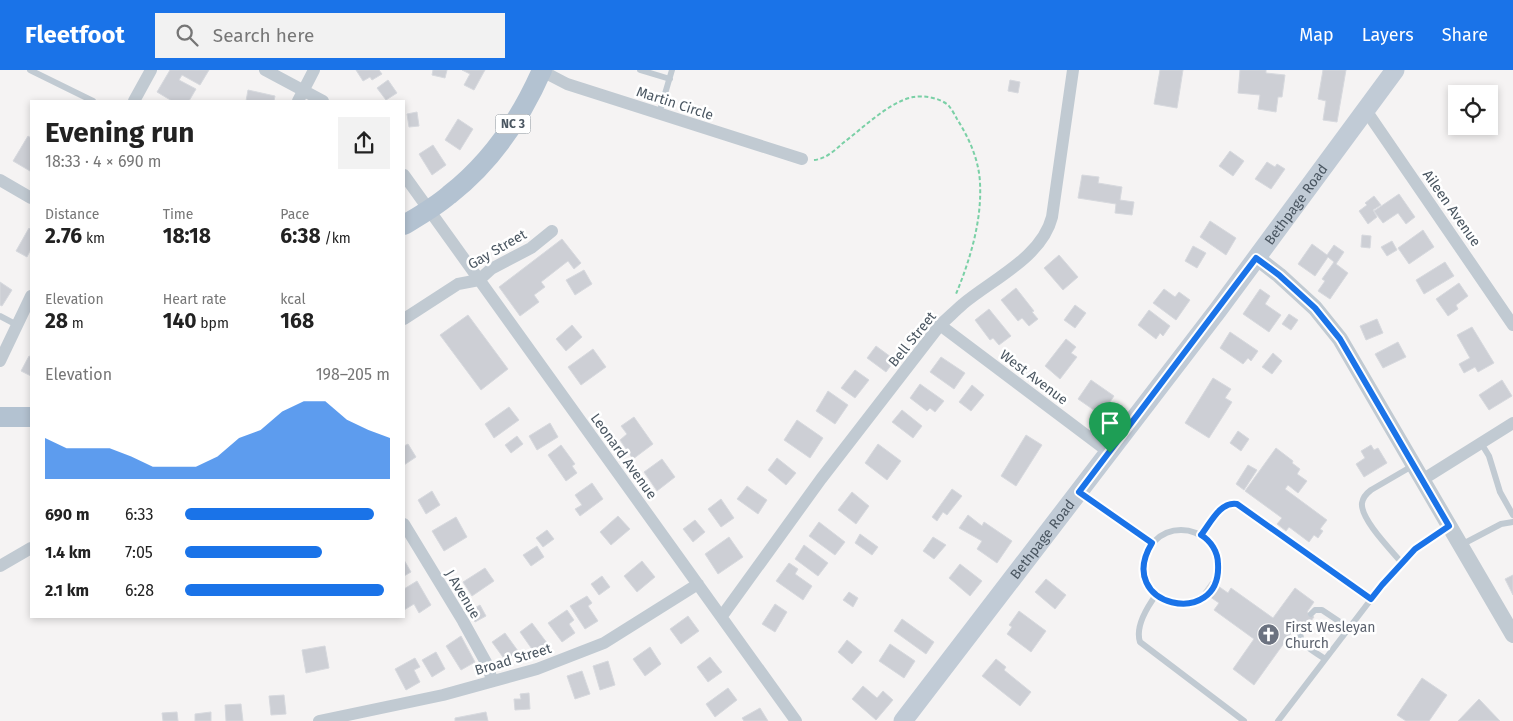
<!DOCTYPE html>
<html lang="en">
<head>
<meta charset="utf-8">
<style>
  :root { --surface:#fff; --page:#f2f2f2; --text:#222; --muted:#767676; --accent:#1a73e8 }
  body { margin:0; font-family:"Fira Sans",sans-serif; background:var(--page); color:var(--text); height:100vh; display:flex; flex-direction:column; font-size:19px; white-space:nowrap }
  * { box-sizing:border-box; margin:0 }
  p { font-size:16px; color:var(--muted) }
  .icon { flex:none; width:28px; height:28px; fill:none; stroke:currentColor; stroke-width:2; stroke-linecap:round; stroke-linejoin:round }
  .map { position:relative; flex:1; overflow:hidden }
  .panel { position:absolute; left:30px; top:30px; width:375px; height:518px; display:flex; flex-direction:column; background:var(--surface); border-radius:0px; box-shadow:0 2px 8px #0003 }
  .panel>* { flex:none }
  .fabs { position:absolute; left:1448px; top:15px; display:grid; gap:10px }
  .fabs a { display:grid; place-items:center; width:50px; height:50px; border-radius:0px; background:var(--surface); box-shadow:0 2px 8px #0003; font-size:25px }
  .pin { position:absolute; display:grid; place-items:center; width:42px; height:42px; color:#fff; margin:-51px -21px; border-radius:50% 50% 50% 0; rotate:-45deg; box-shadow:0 0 5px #0007 }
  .pin .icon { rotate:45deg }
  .round { display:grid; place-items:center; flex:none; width:52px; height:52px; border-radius:0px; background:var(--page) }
  .head { display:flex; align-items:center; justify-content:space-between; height:85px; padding:0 15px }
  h1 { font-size:28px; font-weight:700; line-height:38px }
  .figures { display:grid; grid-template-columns:repeat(3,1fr); gap:8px; height:85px; padding:5px 15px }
  .figures div { display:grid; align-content:center }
  .figures b { font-size:21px; font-weight:700 }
  .figures small { font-size:14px; font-weight:400 }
  .figures p { font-size:14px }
  .chart { height:140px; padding:10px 15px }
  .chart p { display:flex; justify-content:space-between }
  .chart svg { width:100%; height:90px; margin-top:5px; fill:var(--accent); opacity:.7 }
  ul { padding:0 15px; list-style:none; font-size:16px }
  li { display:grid; grid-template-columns:80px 60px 1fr; align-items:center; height:38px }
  li i { height:12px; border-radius:6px; background:var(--accent) }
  header { display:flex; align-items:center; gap:30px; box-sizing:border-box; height:70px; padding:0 25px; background:var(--accent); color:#fff }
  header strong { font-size:24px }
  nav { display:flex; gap:28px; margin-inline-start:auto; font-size:18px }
  .search { width:350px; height:45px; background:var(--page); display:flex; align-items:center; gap:12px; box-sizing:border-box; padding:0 18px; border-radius:0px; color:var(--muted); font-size:19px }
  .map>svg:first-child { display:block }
  .building { fill:#cdcfd5; stroke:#d7d9de }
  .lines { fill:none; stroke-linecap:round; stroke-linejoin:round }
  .path { stroke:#7ad0a6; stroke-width:2; stroke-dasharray:4 2.5; stroke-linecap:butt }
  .service { stroke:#c1cad2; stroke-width:6 }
  .minor { stroke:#c1cad2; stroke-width:12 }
  .tertiary { stroke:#c1cad2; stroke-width:16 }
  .secondary { stroke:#c1cbd6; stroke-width:19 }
  .primary { stroke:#b3c2d1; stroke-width:20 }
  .route-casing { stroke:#fff; stroke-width:10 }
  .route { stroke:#1a73e8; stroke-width:6 }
  .labels { text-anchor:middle; stroke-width:5; stroke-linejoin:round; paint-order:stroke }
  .shield { fill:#fff; stroke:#808990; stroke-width:1 }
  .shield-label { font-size:12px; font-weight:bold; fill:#4a5661 }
  .street-label { font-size:14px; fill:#4a5661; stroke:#fff }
  .worship-label { font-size:14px; fill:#5b616d; stroke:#fff; text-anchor:start }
</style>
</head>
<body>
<header>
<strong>Fleetfoot</strong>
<div class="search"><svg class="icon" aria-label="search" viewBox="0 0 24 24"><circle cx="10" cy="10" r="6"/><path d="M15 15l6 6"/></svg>Search here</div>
<nav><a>Map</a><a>Layers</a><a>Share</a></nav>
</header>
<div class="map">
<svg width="1513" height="651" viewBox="0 0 1513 651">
  <rect width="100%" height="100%" fill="#f5f3f3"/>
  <path class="building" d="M170,0H209L200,15L182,5L179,10L196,19L189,31H172L157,22Z
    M356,0H379L382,4L372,10L370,7L363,11Z
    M433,0H447L445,8L432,5Z
    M462,0H485L474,20L464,15L470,4Z
    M1160,0H1183L1177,38L1154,34Z
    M1240,0H1266V3L1285,5L1282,27H1278L1276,42L1258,39L1260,25L1238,23Z
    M1323,0H1346L1337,52L1323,50L1326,31L1318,29Z
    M388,10L397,23L386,30L377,18Z
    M1010,10L1020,12L1018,23L1008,21Z
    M248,20L275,26L274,31H246Z
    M417,42L419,56L409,57L407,44Z
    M458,49L473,59L460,80L445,70Z
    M28,66L31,68V98L30,101L13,91Z
    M433,75L446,95L432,105L419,84Z
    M1230,81L1244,91L1233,106L1219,96Z
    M1267,92L1275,97L1277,94L1285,99L1271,119L1255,109Z
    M1082,105L1099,107L1098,113L1122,117L1120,130L1134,132L1132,145L1115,143L1116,134L1078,128Z
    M1399,124L1415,147L1406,154L1398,143L1383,153L1374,141Z
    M1374,126L1381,135L1373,140L1377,147L1368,154L1359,141L1367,135L1365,133Z
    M1210,151L1236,168L1226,185L1200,167Z
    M29,158L31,160V179L27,187L16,181Z
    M1423,160L1434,177L1409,194L1398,178Z
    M1362,165L1371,166L1370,178L1361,177Z
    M562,169L581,193L574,199L568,191L541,212L545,217L534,225L539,232L520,246L499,217Z
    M1392,171L1397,180L1387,186L1381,177Z
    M1312,174L1327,185L1334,175L1344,182L1336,194L1348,203L1330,229L1318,221L1325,211L1322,209L1334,192L1328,187L1315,206L1298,194Z
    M1193,176L1206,183L1197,198L1185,191Z
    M1059,185L1078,207L1063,220L1044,198Z
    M1445,192L1454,206L1424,224L1416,210Z
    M584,200L592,214L575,225L566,210Z
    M0,212L12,220L2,236L0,235Z
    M1459,213L1468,226L1456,235L1458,239L1448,246L1436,229Z
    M1016,218L1034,241L1032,242L1038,249L1029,256L1022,248L1018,251L1001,230Z
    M1164,219L1175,227L1179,222L1190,230L1176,250L1153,233Z
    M1260,219L1270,226L1265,234L1281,245L1269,262L1243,244Z
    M1075,235L1086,243L1075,258L1064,250Z
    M989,239L1011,266L999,275L993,268L990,270L975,250Z
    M1149,240L1170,256L1163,266L1160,263L1156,269L1138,255Z
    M1289,244L1298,250L1291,260L1282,254Z
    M468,245L508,299L481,320L440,265Z
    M1377,249L1383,263L1366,270L1360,256Z
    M572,255L582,267L566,281L556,269Z
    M1472,257L1494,293L1478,302L1475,297L1464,303L1459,294L1470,288L1457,265Z
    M1230,262L1258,281L1251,291L1248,288L1243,294L1220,278Z
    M1066,269L1076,277L1071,283L1077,287L1060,309L1045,296Z
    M1398,272L1406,287L1383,298L1375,284Z
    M876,276L895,290L886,302L867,288Z
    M593,279L606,297L581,315L568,297Z
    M1273,283L1282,291L1272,304L1262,297Z
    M29,286L31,287V306L21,301Z
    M941,287L965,303L954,319L930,302Z
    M855,300L869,310L855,328L841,318Z
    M1213,308L1231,319L1225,328L1232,332L1209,368L1185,353Z
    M1091,310L1114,326L1101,345L1078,329Z
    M1502,310L1512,326L1489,340L1479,325Z
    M920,314L944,331L935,342L930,338L927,341L910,328Z
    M972,315L984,325L971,341L959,332Z
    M828,321L848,335L835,354L816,341Z
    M509,337L519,350L494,368L485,354Z
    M902,340L922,356L913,368L892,352Z
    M634,347L653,374L633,389L620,370L627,364L621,356Z
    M797,350L823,368L810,388L784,370Z
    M550,353L558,367L537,380L529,366Z
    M1238,361L1249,369L1241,381L1230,373Z
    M1026,365L1042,375L1016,416L1001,406Z
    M517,366L523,374L511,383L505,375Z
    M408,374L416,387L404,395V376Z
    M878,374L901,391L887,410L865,393Z
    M561,375L575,394L572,396L577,403L566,411L548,385Z
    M1371,375L1374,380L1378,378L1387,393L1364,407L1356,394L1365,388L1361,381Z
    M1276,378L1293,391L1292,393L1300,399L1297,404L1307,411L1298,423L1288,415L1285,419L1327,450L1320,459L1323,461L1318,468L1314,465L1309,472L1289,457L1286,461L1277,454L1282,448L1245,421Z
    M777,388L796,403L786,415L768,400Z
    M662,389L675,407L657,421L644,402Z
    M1248,395L1257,400L1244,420L1236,414Z
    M592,413L603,429L580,446L575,439L582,435L575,425Z
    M747,416L767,430L758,444L737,429Z
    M952,419L962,426L947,445L943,442L937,451L932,447Z
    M432,421L440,435L426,444L418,430Z
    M852,422L869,436L856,454L838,440Z
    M721,429L734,448L721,457L708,439Z
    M968,445L982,456L984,452L1012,471L997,493L977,479L982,471L959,458Z
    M618,446L630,459L611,475L600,462Z
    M456,447L467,467L444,481L432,461Z
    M695,450L705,462L693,472L683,459Z
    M819,452L845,472L835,485L809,466Z
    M547,460L554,469L543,477L536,468Z
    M860,464L878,477L872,485L855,473Z
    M729,467L743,487L718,504L705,484Z
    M933,467L946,475L934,489L923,481Z
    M804,475L828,493L818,506L795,489Z
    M537,476L544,487L531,496L523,485Z
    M404,490L411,502L404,506Z
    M642,491L655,507L637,522L624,506Z
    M789,493L798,499L795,504L812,516L803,530L776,511Z
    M960,494L982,511L970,526L949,508Z
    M485,498L494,511L472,526L463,512Z
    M1513,505V525L1505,509Z
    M602,506L610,517L599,525L591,514Z
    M1046,509L1066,525L1055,539L1035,522Z
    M417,511L431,535L419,543L414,534L404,540V519Z
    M1211,511L1228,523L1231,518L1273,548L1295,518L1314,532L1307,542L1314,547L1304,560L1297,555L1254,615L1233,599L1254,569L1214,540L1219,533L1203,522Z
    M849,522L858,528L853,537L843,530Z
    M587,526L592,533L588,536L598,551L585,559L570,536Z
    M775,534L787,542L775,562L762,554Z
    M480,535L486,546L475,552L469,541Z
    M567,540L574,550L569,554L575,563L562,572L548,553Z
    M1019,541L1046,561L1031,582L1007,564L1012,557L1009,555Z
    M688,546L699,561L681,574L670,559Z
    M902,549L934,572L926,584L894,561Z
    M532,553L547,573L534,582L520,562Z
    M505,563L518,581L505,590L492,572Z
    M461,566L475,592L461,600L446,576Z
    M847,570L862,582L852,594L838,582Z
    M890,574L915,591L904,608L879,591Z
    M325,576L329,598L306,603L302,580Z
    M650,577L661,594L645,606L633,589Z
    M436,582L445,599L432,607L422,590Z
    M710,587L722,602L708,612L697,597Z
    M415,588L420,597L414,600L420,612L406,620L395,599Z
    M996,589L1006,597L1004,600L1031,622L1020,636L982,606Z
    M608,591L615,615L600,620L593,596Z
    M582,601L590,624L575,629L567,606Z
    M1422,608L1447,625L1429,651H1406L1397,645Z
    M863,616L877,628L883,621L893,630L876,650L852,629Z
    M728,618L737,630L715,647L706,634Z
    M529,623L530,639L515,640L514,629H521L520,624Z
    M284,625L286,644L271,645L269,626Z
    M1479,629L1500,651H1458Z
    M241,634L243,651H226L225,635Z
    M760,638L768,651H744L742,648Z
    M177,642L178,651H163L162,643Z
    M211,642V651H195V644Z
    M486,642L488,651H455V648Z"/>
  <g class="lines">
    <path class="path" d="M814,90C826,89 835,80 843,73C863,58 889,32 913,27C924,25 941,28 949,36C952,40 955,45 957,49C969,68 979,90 980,113C982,151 970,190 956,224"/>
    <path class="service" d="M30,0L93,31
      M640,0L670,9
      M659,44L672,0
      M0,246L17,255
      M1481,373L1489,386L1500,422L1513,445
      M1080,423L1152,473
      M1144 497a37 37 0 1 1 74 0a37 37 0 1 1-74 0Z
      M1201,465C1210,454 1220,431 1237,434L1371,529
      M1461,475L1501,454L1513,452
      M1402,493C1392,481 1360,449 1362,433C1363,427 1367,423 1371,420L1414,395
      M1156,525C1148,536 1135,557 1140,572L1244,651
      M1311,544L1315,540H1322L1349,558
      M1301,559C1296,574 1314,581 1325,589
      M1278,651L1382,515L1415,479L1449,456"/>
    <path class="minor" d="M265,0L323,31
      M540,0L567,14L802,89
      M134,31L151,0
      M298,31L314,0
      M1365,39L1513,255
      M404,105L796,651
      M0,110L31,128
      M404,249L458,214L479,210L491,199L531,178L552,161
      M940,255L1110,383
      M0,291L31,226
      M1422,410L1513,353
      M404,454L463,551L488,596L492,611
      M0,496L31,478
      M722,546L821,409L940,255C948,248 955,241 963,234C993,209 1042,187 1052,147L1073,0
      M319,651L443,625L537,599L604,573L698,514"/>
    <path class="tertiary" d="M1257,188L1279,205L1315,238L1340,269L1513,565"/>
    <path class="secondary" id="s1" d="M903,651L1218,240L1395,0"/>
    <path class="primary" d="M404,155C419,146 435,137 449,125C490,93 521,48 542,0
      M0,347H31"/>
  </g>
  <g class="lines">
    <defs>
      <path id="route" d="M1256,188L1279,205L1315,238L1340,269L1449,456L1415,479L1382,515L1371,529L1237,434C1220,431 1210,454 1201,465C1211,471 1218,482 1218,494C1222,560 1113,537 1152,473L1079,422Z"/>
    </defs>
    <use href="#route" class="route-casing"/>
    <use href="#route" class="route"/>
  </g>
  <defs>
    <symbol id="church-disc" viewBox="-11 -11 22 22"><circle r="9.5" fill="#6b7280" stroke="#fff"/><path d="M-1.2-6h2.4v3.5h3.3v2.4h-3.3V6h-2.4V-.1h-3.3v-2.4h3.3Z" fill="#fff"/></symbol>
  </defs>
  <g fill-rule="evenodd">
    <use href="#church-disc" x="1256" y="552" width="25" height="25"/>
  </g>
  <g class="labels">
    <rect class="shield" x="495.5" y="44.5" width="35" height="19" rx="4"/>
    <g class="shield-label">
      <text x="513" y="58">NC 3</text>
    </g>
    <g class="street-label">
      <text transform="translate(675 33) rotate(18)" y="5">Martin Circle</text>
      <text dy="5" stroke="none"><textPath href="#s1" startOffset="649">Bethpage Road</textPath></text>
      <text transform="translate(1452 138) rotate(55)" y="5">Aileen Avenue</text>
      <text transform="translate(497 179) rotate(-30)" y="5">Gay Street</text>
      <text transform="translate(912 269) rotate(-51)" y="5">Bell Street</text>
      <text transform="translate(1034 307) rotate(37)" y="5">West Avenue</text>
      <text transform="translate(624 386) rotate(54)" y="5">Leonard Avenue</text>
      <text dy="5" stroke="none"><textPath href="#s1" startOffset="229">Bethpage Road</textPath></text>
      <text transform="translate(463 524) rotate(59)" y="5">J Avenue</text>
      <text transform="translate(513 589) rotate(-17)" y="5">Broad Street</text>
    </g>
    <g class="worship-label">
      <text x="1285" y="562">First Wesleyan<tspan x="1285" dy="16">Church</tspan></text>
    </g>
  </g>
</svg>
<div class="fabs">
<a><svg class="icon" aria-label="locate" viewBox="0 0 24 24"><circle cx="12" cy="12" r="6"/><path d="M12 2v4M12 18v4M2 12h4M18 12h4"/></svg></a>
</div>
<div class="pin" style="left:1110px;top:383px;background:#1e9e55"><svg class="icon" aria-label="arrive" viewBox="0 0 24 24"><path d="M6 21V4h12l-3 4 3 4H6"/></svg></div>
<section class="panel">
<div class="head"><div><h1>Evening run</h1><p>18:33 · 4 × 690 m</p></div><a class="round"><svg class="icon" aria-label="share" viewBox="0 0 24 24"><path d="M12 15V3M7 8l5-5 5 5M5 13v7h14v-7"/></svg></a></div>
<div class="figures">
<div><p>Distance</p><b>2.76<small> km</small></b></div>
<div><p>Time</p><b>18:18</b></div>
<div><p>Pace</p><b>6:38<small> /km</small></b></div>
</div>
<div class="figures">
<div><p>Elevation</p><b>28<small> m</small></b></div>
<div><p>Heart rate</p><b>140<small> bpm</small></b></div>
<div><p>kcal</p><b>168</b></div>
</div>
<div class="chart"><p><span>Elevation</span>198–205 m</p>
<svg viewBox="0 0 160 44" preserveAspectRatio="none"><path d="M0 44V24L10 29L20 29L30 29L40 33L50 38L60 38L70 38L80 33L90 24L100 20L110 11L120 6L130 6L140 15L150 20L160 24V44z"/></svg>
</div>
<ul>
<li><b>690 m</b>6:33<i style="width:92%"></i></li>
<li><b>1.4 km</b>7:05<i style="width:67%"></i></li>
<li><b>2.1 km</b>6:28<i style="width:97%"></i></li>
</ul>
</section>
</div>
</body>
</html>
